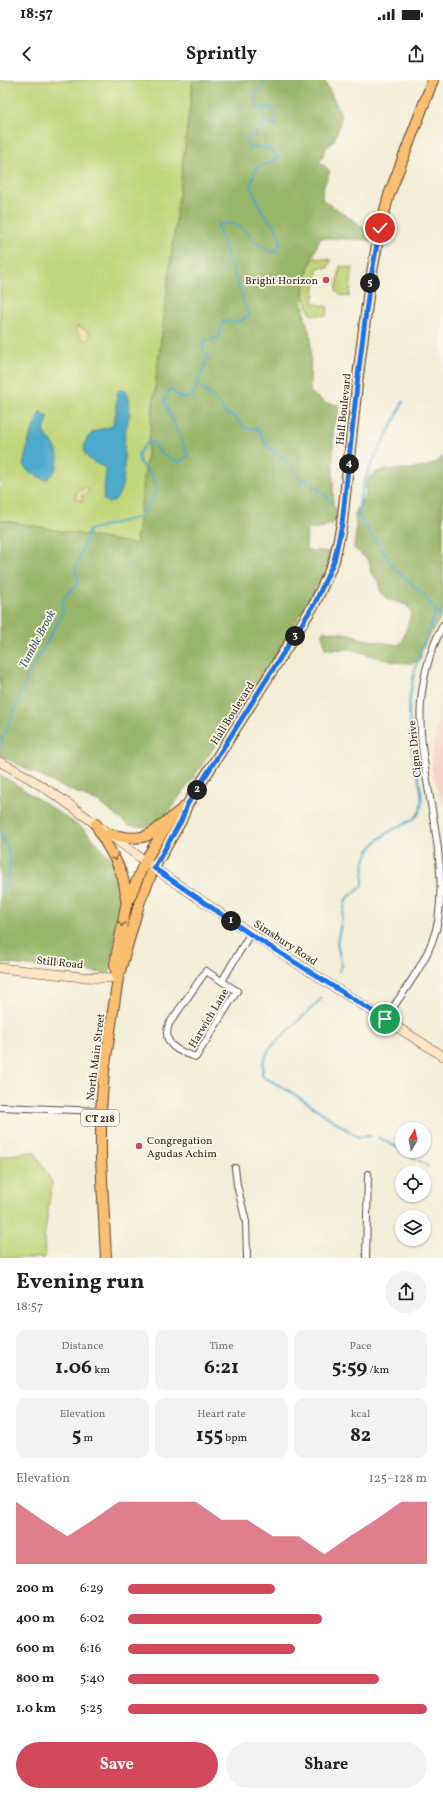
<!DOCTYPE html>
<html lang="en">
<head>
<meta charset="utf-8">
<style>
  :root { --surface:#fff; --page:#f2f2f2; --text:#202124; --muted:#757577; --accent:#d1495b }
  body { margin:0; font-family:Vollkorn,serif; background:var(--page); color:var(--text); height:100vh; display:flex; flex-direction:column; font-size:15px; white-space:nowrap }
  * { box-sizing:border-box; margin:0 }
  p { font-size:13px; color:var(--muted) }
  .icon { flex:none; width:22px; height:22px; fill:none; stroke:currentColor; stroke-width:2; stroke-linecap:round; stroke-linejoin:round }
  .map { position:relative; height:1178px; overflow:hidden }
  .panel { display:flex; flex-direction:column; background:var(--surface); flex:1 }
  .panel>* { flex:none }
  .needle { width:26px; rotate:10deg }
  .fabs { position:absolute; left:395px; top:1042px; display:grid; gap:8px }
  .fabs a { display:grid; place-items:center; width:36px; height:36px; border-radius:50%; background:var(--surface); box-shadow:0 1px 3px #0004; font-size:20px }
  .pin { position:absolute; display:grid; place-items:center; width:34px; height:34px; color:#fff; margin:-17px; border:2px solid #fff; border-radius:50%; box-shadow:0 1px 4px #0007 }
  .km { position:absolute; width:20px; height:20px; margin:-10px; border-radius:50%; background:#222; color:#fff; font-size:11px; line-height:20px; text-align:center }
  .round { display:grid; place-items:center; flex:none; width:42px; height:42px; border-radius:21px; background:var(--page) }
  .head { display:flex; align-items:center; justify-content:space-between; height:68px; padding:0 16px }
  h1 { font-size:22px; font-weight:700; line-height:30px }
  .metrics { display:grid; grid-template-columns:repeat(3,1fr); gap:6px; height:68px; padding:4px 16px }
  .metrics div { display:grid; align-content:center; border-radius:10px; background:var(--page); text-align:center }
  .metrics b { font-size:20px; font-weight:700 }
  .metrics small { font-size:11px; font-weight:400 }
  .metrics p { font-size:11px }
  .chart { height:112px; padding:8px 16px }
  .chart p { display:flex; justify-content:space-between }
  .chart svg { width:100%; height:72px; margin-top:4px; fill:var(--accent); opacity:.7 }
  .cta { display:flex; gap:8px; margin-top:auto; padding:8px 16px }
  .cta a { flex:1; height:46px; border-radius:24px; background:var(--accent); color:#fff; font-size:16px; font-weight:700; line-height:46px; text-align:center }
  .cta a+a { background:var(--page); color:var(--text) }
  ul { padding:0 16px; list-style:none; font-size:13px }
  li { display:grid; grid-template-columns:64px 48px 1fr; align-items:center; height:30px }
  li i { height:10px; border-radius:5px; background:var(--accent) }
  .status { display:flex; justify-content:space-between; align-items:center; height:28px; padding:0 20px; background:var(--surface); direction:ltr }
  .status svg { height:11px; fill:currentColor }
  header { display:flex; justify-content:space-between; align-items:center; height:52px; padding:0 16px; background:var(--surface); font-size:18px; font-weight:700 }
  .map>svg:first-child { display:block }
  .built { fill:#f7d1c6 }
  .green { fill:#c0d579; stroke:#7e804c }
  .forest { fill:#98b669; stroke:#6a7044 }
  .sand { fill:#eeda9e; stroke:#94825e }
  .water { fill:#4ca9ca; stroke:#446a74 }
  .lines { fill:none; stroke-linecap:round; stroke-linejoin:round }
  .stream { stroke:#4ca9ca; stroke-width:2 }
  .street-casing { stroke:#57473a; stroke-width:8 }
  .secondary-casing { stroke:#57473a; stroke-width:10 }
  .primary-casing { stroke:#57473a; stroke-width:12 }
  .street { stroke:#fff; stroke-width:6 }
  .secondary { stroke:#fde5c5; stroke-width:9 }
  .primary { stroke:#fbbd6e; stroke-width:10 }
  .oneway { stroke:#916c42 }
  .route-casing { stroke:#fff; stroke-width:8 }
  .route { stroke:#1a73e8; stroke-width:5 }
  .poi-dot { fill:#d1495b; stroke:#fbf7ec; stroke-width:1.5 }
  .labels { text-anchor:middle; stroke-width:3.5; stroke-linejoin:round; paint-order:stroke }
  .shield { fill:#fbf7ec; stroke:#75685c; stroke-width:1 }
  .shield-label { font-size:10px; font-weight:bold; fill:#3b2a1e }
  .poi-label { font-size:11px; fill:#3b2a1e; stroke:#fbf7ec; text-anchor:end }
  .street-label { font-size:11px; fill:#3b2a1e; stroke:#fbf7ec }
  .water-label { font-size:12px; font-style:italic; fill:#425d63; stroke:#fbf7ec }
</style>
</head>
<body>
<div class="status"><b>18:57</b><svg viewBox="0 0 49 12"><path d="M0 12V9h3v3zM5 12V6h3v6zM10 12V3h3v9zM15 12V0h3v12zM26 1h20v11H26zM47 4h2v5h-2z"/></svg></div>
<header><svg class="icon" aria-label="back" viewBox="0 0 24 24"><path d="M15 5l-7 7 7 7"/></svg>Sprintly<svg class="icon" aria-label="share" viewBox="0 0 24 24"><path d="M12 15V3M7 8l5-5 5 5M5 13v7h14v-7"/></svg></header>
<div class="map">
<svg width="443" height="1178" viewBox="0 0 443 1178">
  <rect width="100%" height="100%" fill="#fbf7ec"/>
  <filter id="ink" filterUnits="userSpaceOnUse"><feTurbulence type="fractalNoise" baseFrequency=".025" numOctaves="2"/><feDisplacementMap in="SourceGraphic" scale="8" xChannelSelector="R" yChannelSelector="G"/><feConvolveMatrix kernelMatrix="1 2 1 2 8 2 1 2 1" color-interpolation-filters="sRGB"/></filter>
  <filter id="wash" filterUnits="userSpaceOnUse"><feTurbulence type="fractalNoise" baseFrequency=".012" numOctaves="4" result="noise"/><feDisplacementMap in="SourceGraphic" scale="16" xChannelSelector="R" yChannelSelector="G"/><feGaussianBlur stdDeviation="0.9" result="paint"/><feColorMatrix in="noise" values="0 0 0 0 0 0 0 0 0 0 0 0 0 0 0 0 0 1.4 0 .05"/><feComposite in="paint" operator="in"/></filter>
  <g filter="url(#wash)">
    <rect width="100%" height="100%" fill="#f3edd7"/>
    <path class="built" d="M443,602V726L431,688Z"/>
    <path class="green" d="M0,0H193L136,465L0,440Z
      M314,178L331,180L328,188L318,187L313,223L328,227L327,236L310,234L303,211L309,186Z
      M340,186L353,188L349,217L340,215L336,211Z
      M34,1071L52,1102L44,1159L45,1178H0V1077Z"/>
    <path class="forest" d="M193,0H324L340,32V44L334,61L326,68L320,82L330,91L323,108L322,119L372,153V160L320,158L309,186L303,211L304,234L311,258L310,312L325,323L339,325L338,337L333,347V423L336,429V442L317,449H307L306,470L333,472L330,479L307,524L264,594L195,695L162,741L146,747L128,745L100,723L56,704L0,675V440L136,464Z
      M443,376V533L422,569L420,581C401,588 372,575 353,570C344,568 334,571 325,568L322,553L325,551L351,554L362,559L398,565L402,562L412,532L407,525L388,519L380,511V503L371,493L369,481L354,468C355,461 356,454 356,447C356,442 354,436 356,432C357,426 362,421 365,415C367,409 364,404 369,398C383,380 424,399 443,376Z
      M0,694L85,750L113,781L121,812L110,893L78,891L0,883Z"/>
    <path class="sand" d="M78,246L89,252L90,258L87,260H83L75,250Z
      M85,408H88L89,412L85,415H82V421L75,419L77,411Z"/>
    <path class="water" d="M122,310L126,311C134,327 127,341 125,356C123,372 129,421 108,423L103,419L106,389C101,385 94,383 89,379C81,372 84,359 92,353C98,349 104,348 111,347C118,338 115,322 118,311Z
      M40,331L48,337L44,353C47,357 51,360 54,365C62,376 58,394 45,400L28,391L23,385L30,356Z"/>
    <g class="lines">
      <path class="stream" d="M197,303L219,324L225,334L233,336L246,349L254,348L260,351C265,369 270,369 284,379C291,384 296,393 301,401L306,399L325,415L331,423
        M355,434L359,437L395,489L425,516L440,536
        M359,437C356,397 389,357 403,322
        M0,666L28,596L63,532L62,520L79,502L75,491L89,450L139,437L157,410L152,396L140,383L138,374L149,360L163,375L180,383L188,375L164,321L170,309L181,318L192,317L208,277L203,270L204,261L218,258L223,241L238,242L249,236L217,145C242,141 241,149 258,164C262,168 269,170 274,173L281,162L276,148L263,133L251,108L255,89L279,78L269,68L248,67L246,58L258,53L265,41L276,47V36L270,26L261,30L255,23L256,14L266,0
        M0,752C8,769 13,779 8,798C6,804 5,808 0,812
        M339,891L342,886L337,863L346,819L363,806C362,772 371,760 402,745C409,742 418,738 420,730C426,715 414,687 412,670C410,658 409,646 409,634C409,597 423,564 436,531
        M322,918L270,968L263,982L262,996L291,1012L358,1057L371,1056
        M378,1057L402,1070
        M403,1071L428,1086"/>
    </g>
  </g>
  <g filter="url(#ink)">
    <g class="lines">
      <defs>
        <path id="street" d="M206,891L237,911L196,977C179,972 161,965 169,944Z
          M222,901L250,854
          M385,939C405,909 431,878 438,841C443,809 440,781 435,748C423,673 406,617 443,545
          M0,1027L101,1031
          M235,1088L237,1105L246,1142L247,1178
          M366,1178L368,1094"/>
        <path id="secondary" d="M0,682C60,712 110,757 164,795C256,858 349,917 443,976
          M0,888L82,897L118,898"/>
        <path id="primary" d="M96,744C109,773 125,786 126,820
          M109,754C125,757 141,762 155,751C159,747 163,744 167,741
          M117,896L115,884L126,826L145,781L172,737L186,726
          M106,1178L101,1079V1031L104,991L118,898L140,821L154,788L181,741L187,725L315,523L334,481L342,443L358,296L369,209L380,148L389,115L433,0"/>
      </defs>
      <use href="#street" class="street-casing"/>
      <use href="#secondary" class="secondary-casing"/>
      <use href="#primary" class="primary-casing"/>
      <use href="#street" class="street"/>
      <use href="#secondary" class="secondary"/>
      <use href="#primary" class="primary"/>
    </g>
    <defs><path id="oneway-chevron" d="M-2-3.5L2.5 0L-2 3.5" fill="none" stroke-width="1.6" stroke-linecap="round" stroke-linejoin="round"/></defs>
    <g class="oneway">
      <use href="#oneway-chevron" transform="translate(115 778) rotate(59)"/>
      <use href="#oneway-chevron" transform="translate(122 844) rotate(101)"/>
    </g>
  </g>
  <g class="lines" filter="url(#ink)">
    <defs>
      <path id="route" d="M380,148L369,208L358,296L342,444L334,481L315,523L187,725L181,741L154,788L250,854L385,939"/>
    </defs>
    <use href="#route" class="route-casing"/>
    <use href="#route" class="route"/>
  </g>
  <g class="poi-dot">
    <circle cx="326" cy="200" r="4"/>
    <circle cx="139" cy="1066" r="4"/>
  </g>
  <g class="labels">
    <rect class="shield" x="81" y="1030" width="38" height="16" rx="3"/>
    <g class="shield-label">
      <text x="100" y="1042">CT 218</text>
    </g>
    <g class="poi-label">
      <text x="318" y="204">Bright Horizon</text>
      <text x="147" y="1064" text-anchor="start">Congregation<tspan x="147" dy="13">Agudas Achim</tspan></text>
    </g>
    <g class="street-label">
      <text transform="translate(343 329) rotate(-84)" y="4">Hall Boulevard</text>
      <text transform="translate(232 633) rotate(-58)" y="4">Hall Boulevard</text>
      <text transform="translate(414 669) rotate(-96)" y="4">Cigna Drive</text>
      <text transform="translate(286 862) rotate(33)" y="4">Simsbury Road</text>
      <text transform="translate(60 882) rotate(6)" y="4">Still Road</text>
      <text transform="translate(208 938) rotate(-59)" y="4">Harwich Lane</text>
      <text transform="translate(95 977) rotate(-83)" y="4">North Main Street</text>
    </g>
    <g class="water-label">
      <text transform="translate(37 559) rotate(-62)" y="4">Tumble Brook</text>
    </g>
  </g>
</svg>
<div class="fabs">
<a><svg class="needle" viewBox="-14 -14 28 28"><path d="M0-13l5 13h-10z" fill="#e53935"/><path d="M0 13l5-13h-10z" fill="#757577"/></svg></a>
<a><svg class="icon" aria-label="locate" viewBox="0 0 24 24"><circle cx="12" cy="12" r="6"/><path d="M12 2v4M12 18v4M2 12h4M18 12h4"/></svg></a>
<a><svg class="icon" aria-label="layers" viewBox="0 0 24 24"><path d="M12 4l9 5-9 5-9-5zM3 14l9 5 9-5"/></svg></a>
</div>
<div class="pin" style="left:385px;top:939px;background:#1e9e55"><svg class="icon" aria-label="arrive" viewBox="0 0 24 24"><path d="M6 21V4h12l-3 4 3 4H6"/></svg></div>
<div class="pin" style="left:380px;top:148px;background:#d93025"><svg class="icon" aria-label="check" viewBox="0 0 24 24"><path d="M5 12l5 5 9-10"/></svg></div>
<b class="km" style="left:231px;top:841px">1</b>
<b class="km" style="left:197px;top:710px">2</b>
<b class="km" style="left:295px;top:556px">3</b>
<b class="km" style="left:349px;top:384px">4</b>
<b class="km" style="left:370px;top:203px">5</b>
</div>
<section class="panel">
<div class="head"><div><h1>Evening run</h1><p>18:57</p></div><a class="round"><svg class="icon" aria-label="share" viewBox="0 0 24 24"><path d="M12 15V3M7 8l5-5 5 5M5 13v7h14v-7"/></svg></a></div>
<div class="metrics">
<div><p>Distance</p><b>1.06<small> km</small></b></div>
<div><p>Time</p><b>6:21</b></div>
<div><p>Pace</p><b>5:59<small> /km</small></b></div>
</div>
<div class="metrics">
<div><p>Elevation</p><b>5<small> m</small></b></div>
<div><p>Heart rate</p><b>155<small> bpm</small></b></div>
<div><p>kcal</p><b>82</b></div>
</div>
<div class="chart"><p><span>Elevation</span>125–128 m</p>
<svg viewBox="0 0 160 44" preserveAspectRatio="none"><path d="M0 44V6L10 17L20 27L30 17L40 6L50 6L60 6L70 6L80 17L90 17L100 27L110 27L120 38L130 27L140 17L150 6L160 6V44z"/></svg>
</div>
<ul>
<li><b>200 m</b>6:29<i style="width:49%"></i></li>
<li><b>400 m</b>6:02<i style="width:65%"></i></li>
<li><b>600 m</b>6:16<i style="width:56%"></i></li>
<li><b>800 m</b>5:40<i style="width:84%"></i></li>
<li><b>1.0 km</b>5:25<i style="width:100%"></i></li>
</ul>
<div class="cta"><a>Save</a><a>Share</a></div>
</section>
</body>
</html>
